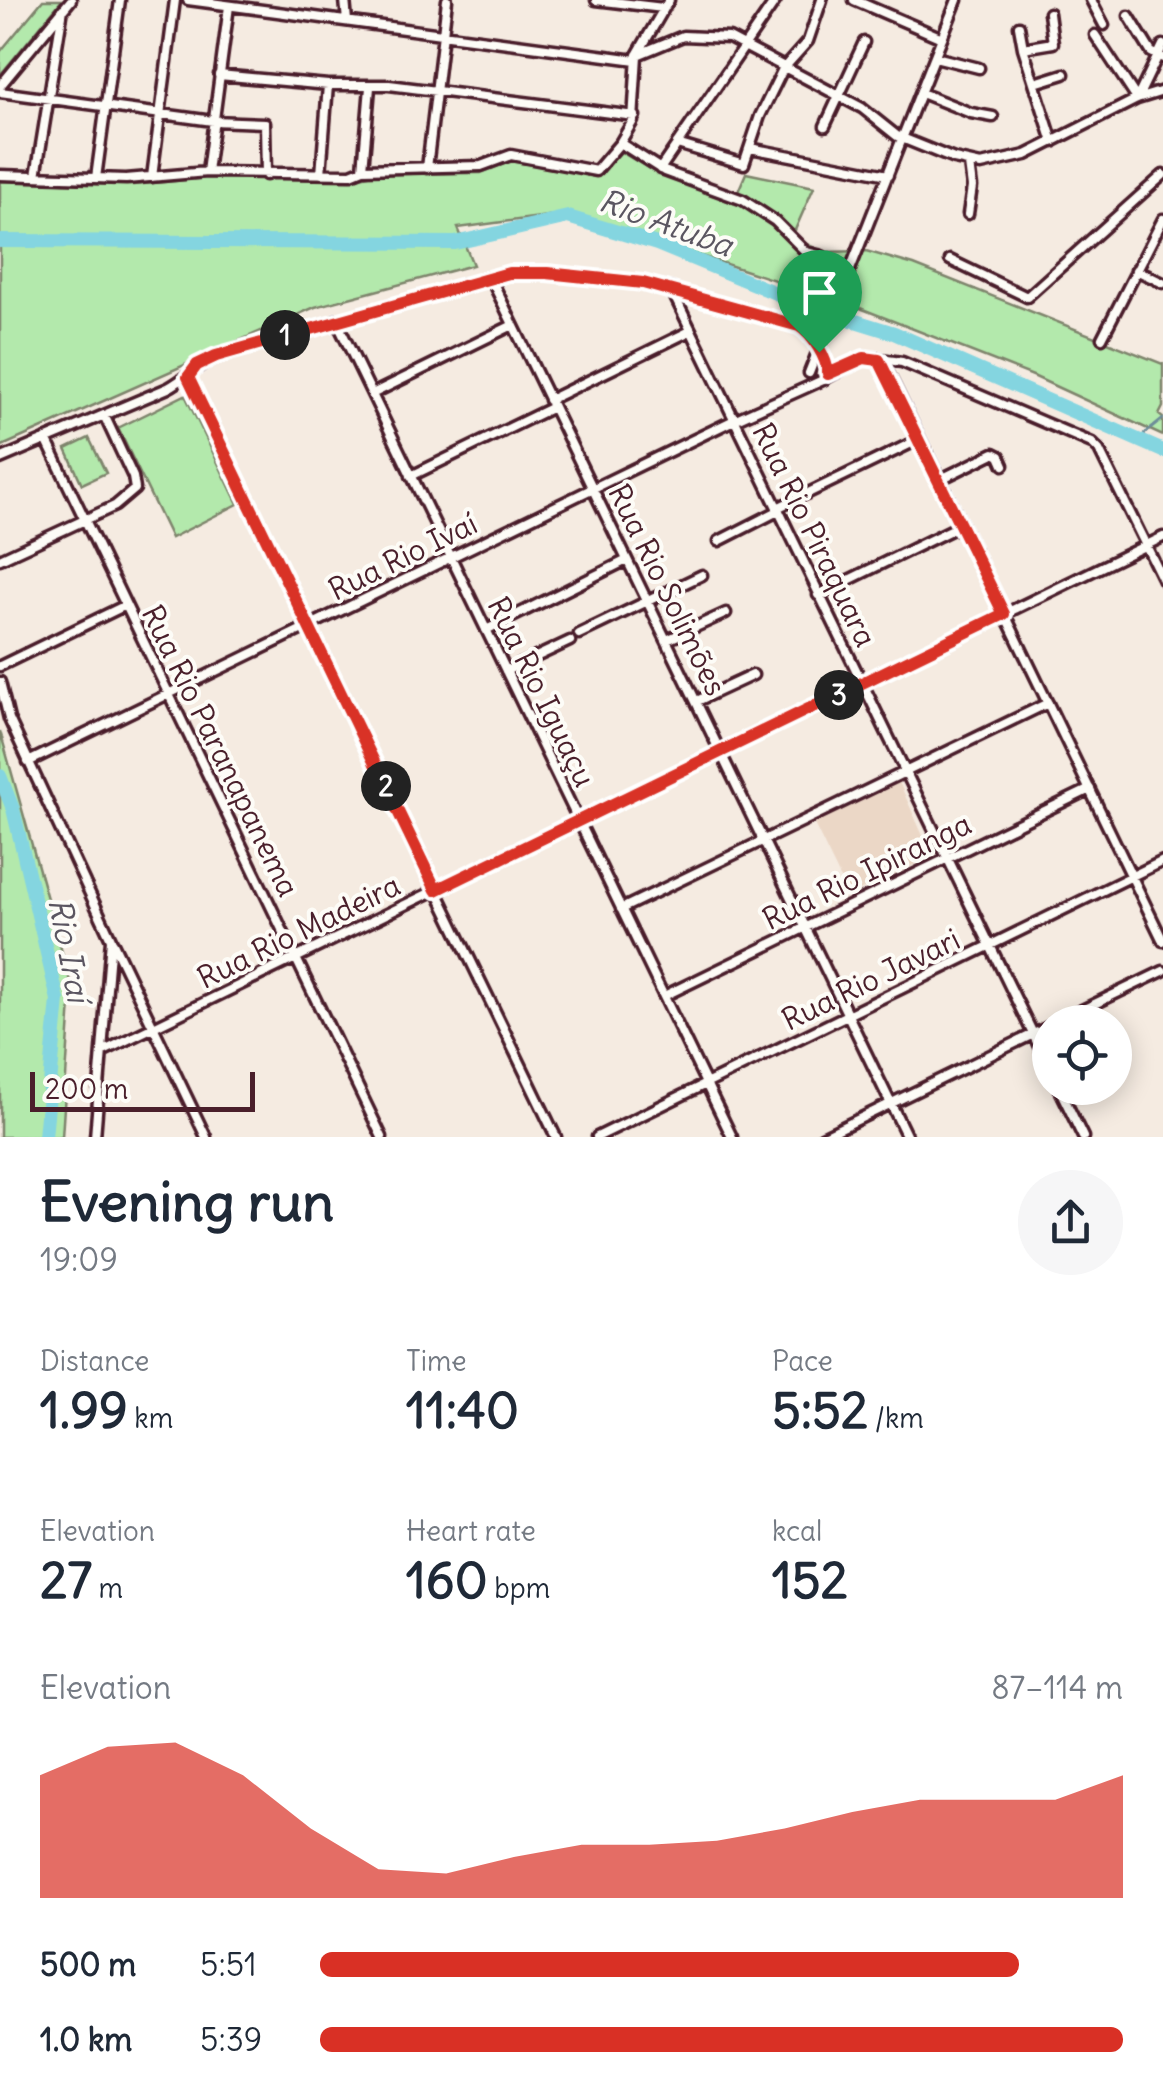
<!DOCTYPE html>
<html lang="en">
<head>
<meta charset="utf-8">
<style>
  :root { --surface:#fff; --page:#f6f6f7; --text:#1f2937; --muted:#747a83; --accent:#d93025 }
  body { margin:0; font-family:Delius,sans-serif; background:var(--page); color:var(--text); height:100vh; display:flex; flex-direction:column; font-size:38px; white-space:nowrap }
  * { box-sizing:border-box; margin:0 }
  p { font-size:32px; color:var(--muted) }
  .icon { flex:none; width:55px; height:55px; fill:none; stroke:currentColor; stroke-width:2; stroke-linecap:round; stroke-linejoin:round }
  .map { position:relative; height:1137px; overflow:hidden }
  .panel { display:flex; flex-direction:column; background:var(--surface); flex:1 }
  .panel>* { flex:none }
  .controls { position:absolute; left:1032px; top:1005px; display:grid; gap:20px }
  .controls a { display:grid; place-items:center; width:100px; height:100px; border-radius:50%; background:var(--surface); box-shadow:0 5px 25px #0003; font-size:50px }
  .scale { position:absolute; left:30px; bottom:25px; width:225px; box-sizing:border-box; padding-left:10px; border:5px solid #4a1f2b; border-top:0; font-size:28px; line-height:35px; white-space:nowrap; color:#4a1f2b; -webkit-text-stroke:8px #fdfcf7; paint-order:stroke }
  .pin { position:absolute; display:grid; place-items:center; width:85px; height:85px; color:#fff; margin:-102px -42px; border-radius:50% 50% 50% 0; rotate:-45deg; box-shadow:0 0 10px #0007 }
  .pin .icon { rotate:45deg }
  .km { position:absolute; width:50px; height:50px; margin:-25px; border-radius:50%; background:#222; color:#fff; font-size:28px; line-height:50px; text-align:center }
  .round { display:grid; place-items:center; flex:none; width:105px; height:105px; border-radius:52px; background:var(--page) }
  .summary { display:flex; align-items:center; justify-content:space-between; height:170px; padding:0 40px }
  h1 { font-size:55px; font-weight:700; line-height:75px }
  .stats { display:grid; grid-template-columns:repeat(3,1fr); gap:15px; height:170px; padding:10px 40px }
  .stats div { display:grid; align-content:center }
  .stats b { font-size:50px; font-weight:700 }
  .stats small { font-size:28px; font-weight:400 }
  .stats p { font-size:28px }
  .chart { height:280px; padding:20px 40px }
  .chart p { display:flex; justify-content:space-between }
  .chart svg { width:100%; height:180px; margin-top:10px; fill:var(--accent); opacity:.7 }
  ul { padding:0 40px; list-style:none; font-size:32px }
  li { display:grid; grid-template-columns:160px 120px 1fr; align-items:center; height:75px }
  li i { height:25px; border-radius:12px; background:var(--accent) }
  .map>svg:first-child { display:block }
  .built { fill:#ebd7c6 }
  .green { fill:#b3e9ac; stroke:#7e846c; stroke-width:2.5 }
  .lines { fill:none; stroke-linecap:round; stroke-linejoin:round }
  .stream { stroke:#6d8c98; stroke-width:2.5 }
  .river { stroke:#84d5e0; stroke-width:14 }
  .minor-casing { stroke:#4a1f2b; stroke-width:15 }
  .minor { stroke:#fdfcf7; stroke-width:8 }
  .route-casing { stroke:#fff; stroke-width:20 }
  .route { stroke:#d93025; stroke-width:12 }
  .labels { text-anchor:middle; stroke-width:8; stroke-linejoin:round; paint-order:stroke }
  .street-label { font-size:30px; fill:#4a1f2b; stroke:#fdfcf7 }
  .water-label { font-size:32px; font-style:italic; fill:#5b5661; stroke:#fdfcf7 }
</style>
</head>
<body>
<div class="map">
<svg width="1163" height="1137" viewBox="0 0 1163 1137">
  <rect width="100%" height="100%" fill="#f5ebe1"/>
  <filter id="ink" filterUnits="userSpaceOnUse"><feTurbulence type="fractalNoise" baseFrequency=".01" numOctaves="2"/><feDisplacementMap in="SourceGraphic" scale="20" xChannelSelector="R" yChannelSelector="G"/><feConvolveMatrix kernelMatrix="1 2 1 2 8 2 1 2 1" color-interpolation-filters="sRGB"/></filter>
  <g filter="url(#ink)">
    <path class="built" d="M899,782L932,856L849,896L814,824Z"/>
    <path class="green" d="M43,0H62L0,75V52Z
      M621,152L655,172L733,203L746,173L814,187L792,237L823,252L866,251L914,265L1163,364V407L1159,415L1163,418V436L1033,376L860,308L570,213L458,228L473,265L315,307L0,447V181L133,185L206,178H356L373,174L481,173L511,161L597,176Z
      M185,395L238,504L171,538L118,428Z
      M89,438L106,473L82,484L66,449Z
      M0,731L72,988L62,1137H0Z"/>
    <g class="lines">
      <path class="stream" d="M1137,440L1163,419"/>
      <path class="river" d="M0,241L455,243L568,217L657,244L807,306L894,333L1163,451
        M0,776L13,809L58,1000L45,1137"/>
      <defs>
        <path id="minor" d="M188,0L636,60
          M345,0L347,21
          M596,0L663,8
          M854,0L942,38
          M1091,0L1104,25
          M1129,16L1151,52L1163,58
          M1019,26L1023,48L1053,142
          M1095,35L1137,99
          M1023,48L1053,43L1049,13
          M637,55L683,36L729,38L862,108L897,136L954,159L981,165L1026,155L1137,99L1163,91
          M935,57L979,68
          M219,75L328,85H389L635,116
          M1035,83L1064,74
          M0,86L71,0
          M0,92L213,121L265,123L266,175
          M921,93L971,113L993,117
          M1137,99L1163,45
          M825,126L864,42
          M620,143L664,171L743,200L775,221L806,252L822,256
          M677,144L744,164L760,116L783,69L808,41L822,0
          M750,148L888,175
          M427,168L447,0
          M363,169L370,87
          M660,169L776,0
          M207,172L229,6
          M321,174L328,85
          M0,175L126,179L207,172L351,174L363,169L481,166L511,155L596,171L620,143L633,121L637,55L669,0
          M36,176L63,9
          M152,177L175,0
          M96,178L120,0
          M968,214L972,187L969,164
          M950,260L1027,297L1163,175
          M1136,270L1163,283
          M491,279L907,1137
          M671,289L1050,1069
          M336,320L732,1137
          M1102,338L1163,219
          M876,359L889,375L1163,941
          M809,373L957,0
          M188,377L556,1137
          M372,394L513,325
          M549,400L690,331
          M46,439L382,1137
          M0,459L168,388C186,378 198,365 216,356L509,273H547L643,283L799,326C813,335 827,358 828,375
          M411,476L553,407
          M939,480L994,453L1000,456L1004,465
          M777,508L920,439
          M719,541L778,511
          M0,559L115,506L135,489L133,477L104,415
          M818,595L961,525
          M486,630L627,560
          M579,634L702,575
          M667,640L726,613
          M0,666L124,606
          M506,671L570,641
          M0,682L9,719L111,939L95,1137
          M697,701L753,675
          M28,762L734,420L823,380L863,358H872L902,362L1092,443L1099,450L1163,580
          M621,909L1048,703
          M113,943L206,1137
          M664,996L1090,789
          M1057,1022L1163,971
          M102,1052L1163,537
          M1059,1088L1083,1137
          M597,1137L1163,861
          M822,1137L1050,1026"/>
      </defs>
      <use href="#minor" class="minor-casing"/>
      <use href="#minor" class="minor"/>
    </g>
  </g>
  <g class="lines" filter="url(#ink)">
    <defs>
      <path id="route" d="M509,273H547L643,283L799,326C813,335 827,358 828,374L864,358L879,360L1004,614L436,890L188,377L197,365L216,356Z"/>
    </defs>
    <use href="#route" class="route-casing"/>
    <use href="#route" class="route"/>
  </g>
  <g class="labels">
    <g class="street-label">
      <text transform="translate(814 535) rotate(64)" y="10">Rua Rio Piraquara</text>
      <text transform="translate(403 557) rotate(-26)" y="10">Rua Rio Ivaí</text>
      <text transform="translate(667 590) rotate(64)" y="10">Rua Rio Solimões</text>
      <text transform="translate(541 692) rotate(64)" y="10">Rua Rio Iguaçu</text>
      <text transform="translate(220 751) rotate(64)" y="10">Rua Rio Paranapanema</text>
      <text transform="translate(867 872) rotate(-26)" y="10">Rua Rio Ipiranga</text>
      <text transform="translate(299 932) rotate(-26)" y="10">Rua Rio Madeira</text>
      <text transform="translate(871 980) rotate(-26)" y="10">Rua Rio Javari</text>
    </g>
    <g class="water-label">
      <text transform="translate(666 223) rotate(20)" y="11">Rio Atuba</text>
      <text transform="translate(69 950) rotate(79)" y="11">Rio Iraí</text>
    </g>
  </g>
</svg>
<div class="controls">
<a><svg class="icon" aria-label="locate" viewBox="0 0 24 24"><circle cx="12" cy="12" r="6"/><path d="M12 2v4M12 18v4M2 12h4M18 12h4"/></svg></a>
</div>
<div class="scale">200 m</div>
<div class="pin" style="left:819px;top:352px;background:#1e9e55"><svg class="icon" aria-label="arrive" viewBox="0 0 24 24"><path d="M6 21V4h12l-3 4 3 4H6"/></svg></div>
<b class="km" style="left:285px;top:335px">1</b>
<b class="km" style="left:386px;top:786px">2</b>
<b class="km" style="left:839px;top:695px">3</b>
</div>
<section class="panel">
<div class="summary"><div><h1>Evening run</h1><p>19:09</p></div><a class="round"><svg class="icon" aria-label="share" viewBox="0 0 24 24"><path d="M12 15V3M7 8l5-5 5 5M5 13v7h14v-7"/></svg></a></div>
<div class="stats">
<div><p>Distance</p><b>1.99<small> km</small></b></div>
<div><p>Time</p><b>11:40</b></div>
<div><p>Pace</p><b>5:52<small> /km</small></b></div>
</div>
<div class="stats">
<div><p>Elevation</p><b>27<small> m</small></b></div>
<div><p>Heart rate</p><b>160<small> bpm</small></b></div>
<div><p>kcal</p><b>152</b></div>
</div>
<div class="chart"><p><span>Elevation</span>87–114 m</p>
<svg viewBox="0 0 160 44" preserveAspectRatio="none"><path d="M0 44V14L10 7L20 6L30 14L40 27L50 37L60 38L70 34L80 31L90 31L100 30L110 27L120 23L130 20L140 20L150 20L160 14V44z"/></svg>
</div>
<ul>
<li><b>500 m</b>5:51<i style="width:87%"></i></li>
<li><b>1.0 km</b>5:39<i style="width:100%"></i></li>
</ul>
</section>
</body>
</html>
